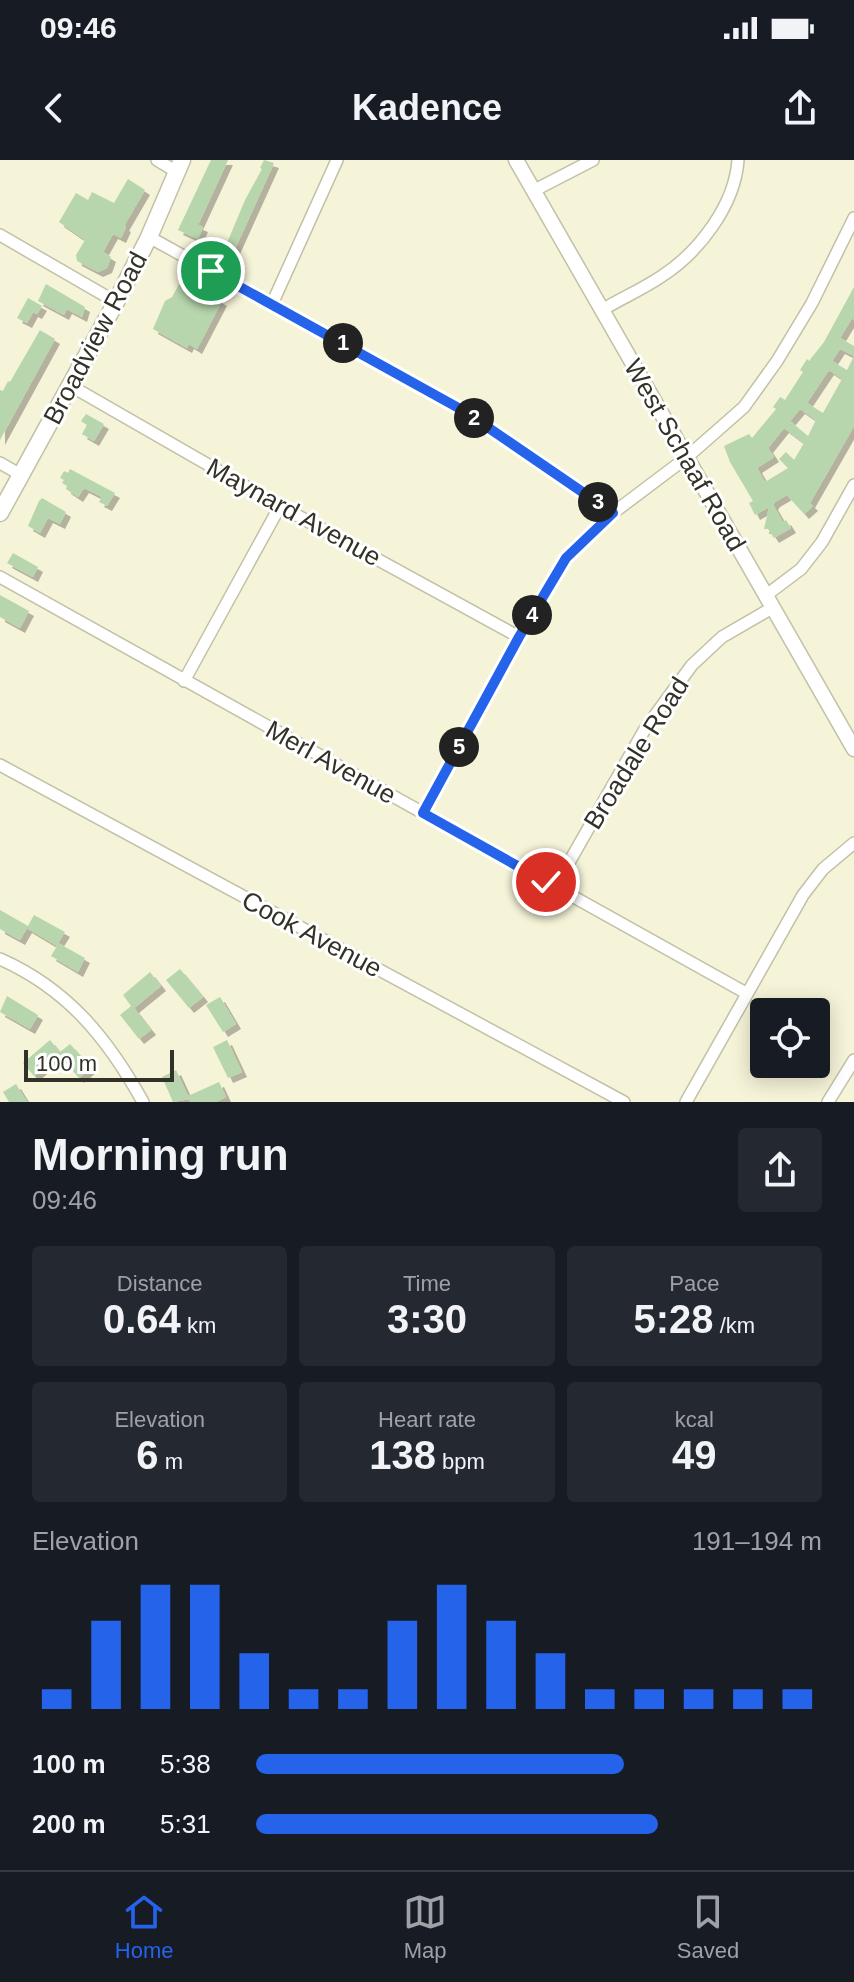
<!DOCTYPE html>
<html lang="en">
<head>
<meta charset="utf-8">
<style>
  :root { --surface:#171b24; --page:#242831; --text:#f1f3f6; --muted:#9ea1a6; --line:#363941; --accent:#2563eb }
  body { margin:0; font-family:Arial,sans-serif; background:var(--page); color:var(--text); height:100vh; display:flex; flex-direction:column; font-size:30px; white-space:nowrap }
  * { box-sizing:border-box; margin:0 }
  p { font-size:26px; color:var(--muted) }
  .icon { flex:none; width:44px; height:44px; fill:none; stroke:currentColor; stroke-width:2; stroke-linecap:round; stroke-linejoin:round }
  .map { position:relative; height:942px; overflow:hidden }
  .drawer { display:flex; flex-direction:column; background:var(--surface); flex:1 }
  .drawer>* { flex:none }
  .controls { position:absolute; left:750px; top:838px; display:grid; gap:16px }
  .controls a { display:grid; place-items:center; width:80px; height:80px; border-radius:8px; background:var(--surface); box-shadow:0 4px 20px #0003; font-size:40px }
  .scale { position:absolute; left:24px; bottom:20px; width:150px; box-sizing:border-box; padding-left:8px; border:4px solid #333228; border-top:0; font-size:22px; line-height:28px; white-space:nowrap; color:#333228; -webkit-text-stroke:6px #fff; paint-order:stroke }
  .pin { position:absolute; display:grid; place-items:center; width:68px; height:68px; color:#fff; margin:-34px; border:4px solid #fff; border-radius:50%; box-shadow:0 2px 8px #0007 }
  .km { position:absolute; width:40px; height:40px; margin:-20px; border-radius:50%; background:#222; color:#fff; font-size:22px; line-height:40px; text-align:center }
  .round { display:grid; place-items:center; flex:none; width:84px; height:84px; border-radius:8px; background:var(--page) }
  .overview { display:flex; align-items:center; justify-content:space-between; height:136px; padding:0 32px }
  h1 { font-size:44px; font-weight:600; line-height:60px }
  .metrics { display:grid; grid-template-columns:repeat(3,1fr); gap:12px; height:136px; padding:8px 32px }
  .metrics div { display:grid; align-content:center; border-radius:8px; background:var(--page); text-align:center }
  .metrics b { font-size:40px; font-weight:600 }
  .metrics small { font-size:22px; font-weight:400 }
  .metrics p { font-size:22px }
  .chart { height:224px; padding:16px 32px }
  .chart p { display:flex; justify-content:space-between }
  .chart svg { width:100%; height:144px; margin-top:8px; stroke:var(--accent); stroke-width:6 }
  ul { padding:0 32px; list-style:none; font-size:26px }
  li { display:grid; grid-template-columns:128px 96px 1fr; align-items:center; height:60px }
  li i { height:20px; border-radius:10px; background:var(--accent) }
  .status { display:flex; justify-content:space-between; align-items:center; height:56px; padding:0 40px; background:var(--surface); direction:ltr }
  .status svg { height:22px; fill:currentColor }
  header { display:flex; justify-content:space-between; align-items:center; height:104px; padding:0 32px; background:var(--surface); font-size:36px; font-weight:600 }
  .tabs { display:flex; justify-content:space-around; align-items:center; height:112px; border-top:2px solid var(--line); background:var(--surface); font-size:22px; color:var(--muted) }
  .tabs a { display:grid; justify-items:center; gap:4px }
  .tabs .selected { color:var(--accent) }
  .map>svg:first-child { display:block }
  .building { fill:#b7d6ad; fill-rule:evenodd; filter:url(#shadow) }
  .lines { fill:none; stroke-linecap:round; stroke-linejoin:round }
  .minor-casing { stroke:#c2c0a6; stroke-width:14 }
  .tertiary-casing { stroke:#c2c0a6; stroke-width:17 }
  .secondary-casing { stroke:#c2c0a6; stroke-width:19 }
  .minor { stroke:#fff; stroke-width:11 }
  .tertiary { stroke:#fff; stroke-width:14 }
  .secondary { stroke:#fff; stroke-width:16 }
  .route-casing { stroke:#fff; stroke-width:16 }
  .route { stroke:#2563eb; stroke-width:10 }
  .labels { text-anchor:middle; stroke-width:6; stroke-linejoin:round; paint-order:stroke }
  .street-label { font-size:26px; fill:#333228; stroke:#fff }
</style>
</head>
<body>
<div class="status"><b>09:46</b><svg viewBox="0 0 49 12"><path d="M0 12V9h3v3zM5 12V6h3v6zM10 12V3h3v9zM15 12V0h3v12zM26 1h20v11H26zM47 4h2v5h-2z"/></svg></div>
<header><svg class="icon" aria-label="back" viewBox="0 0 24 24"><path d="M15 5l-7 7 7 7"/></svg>Kadence<svg class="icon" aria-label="share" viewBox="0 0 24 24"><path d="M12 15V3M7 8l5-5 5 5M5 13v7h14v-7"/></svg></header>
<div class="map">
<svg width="854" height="942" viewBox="0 0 854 942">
  <defs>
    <filter id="shadow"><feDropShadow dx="5" dy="5" stdDeviation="0" flood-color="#0004"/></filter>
  </defs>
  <rect width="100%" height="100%" fill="#f5f3d8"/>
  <path class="building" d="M211,0H228L198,65L203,67L198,79L178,70Z
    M264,0L274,3L231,98L222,95L245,40L262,9L260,8Z
    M128,19L145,30L124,66L126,67L121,78L113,74L103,92L111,97L107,108L98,112L77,101L76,95L85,80L59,62L76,33L88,40L92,32L114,43Z
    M182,119L222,141L197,189L189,184L187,188L153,169L165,141L172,137Z
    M46,124L85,147L82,157L67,149L64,155L38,141Z
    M854,127V160L852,158L840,178L854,186V266L810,343L813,346L804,354L787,335L775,342L773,345L783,362L786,360L791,368L774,378L768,369H764L769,347L755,355L749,343L753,341L730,302L724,286L749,274L752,278L776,249L773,247L780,237L785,240L803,212L800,210L807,199L809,201L824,182ZM840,189L854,196L847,210L832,201ZM829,210L842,219L823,253L807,243ZM800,249L816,260L808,276L790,261ZM784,268L804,283L794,300L786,292L779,299L788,308L765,322L757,308L774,297L768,288Z
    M28,138L42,146L37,154L33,152L27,163L17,158Z
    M40,170L55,179L0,280V230L3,231L8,221L10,222Z
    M86,254L104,264L94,281L82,274L87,265L81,261Z
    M70,309L115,333L107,346L99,342L102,337L84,328L78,337L66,329L67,326L62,323L64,320L60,318L64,311L68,313Z
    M42,338L66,352L60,364L48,358L40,373L28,366L39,341Z
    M13,393L38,407L33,417L7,403Z
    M0,435L29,451L20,468L0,457Z
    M0,750L28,766L34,755L65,772L58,783L85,798L78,812L51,796L57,786L27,768L20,780L0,769Z
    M180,809L203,837L189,848L166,820Z
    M150,812L161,826L134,848L151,870L139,879L120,855L131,846L123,835Z
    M7,836L38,855L30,869L0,852Z
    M220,837L236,864L223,872L206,845Z
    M50,880L60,892L70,884L91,908L79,918L59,895L34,916L23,903Z
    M227,880L242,912L228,918L213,887Z
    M176,910L188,936L219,922L226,937L216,942H191L189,939L173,942L162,917Z
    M16,924L27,942H9L3,932Z"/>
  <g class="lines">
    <defs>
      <path id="minor" d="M157,0L177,12
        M533,31L593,0
        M0,75L116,142
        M149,77L464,251L613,353
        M272,144L337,0
        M602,150C622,138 643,129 662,116C699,92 735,45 738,0
        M71,226L280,346L519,477
        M0,303L21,315
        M0,417L746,833
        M765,436L801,409L822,382L854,325
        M184,521L280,346
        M0,605L624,942
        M423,653L519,477L566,398L613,353L686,298L744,247L777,201L812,143L854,58
        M555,727L645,569L692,505L722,477L772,448
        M0,799C68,829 108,879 143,942
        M686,942L803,735L823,709L854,683
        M828,942L854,900"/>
      <path id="tertiary" d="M516,0L854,589"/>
      <path id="secondary" d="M0,353L116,142L149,77L182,0"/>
    </defs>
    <use href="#minor" class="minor-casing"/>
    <use href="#tertiary" class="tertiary-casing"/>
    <use href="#secondary" class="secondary-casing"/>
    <use href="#minor" class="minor"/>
    <use href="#tertiary" class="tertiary"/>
    <use href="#secondary" class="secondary"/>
  </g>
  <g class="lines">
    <defs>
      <path id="route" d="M211,111L464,251L613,353L566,398L519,477L423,653L546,722"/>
    </defs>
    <use href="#route" class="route-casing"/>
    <use href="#route" class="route"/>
  </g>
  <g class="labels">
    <g class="street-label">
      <text transform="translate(95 178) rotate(-62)" y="9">Broadview Road</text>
      <text transform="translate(685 295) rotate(60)" y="9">West Schaaf Road</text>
      <text transform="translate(294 352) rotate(29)" y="9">Maynard Avenue</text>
      <text transform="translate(636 593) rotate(-58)" y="9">Broadale Road</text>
      <text transform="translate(331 602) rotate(29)" y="9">Merl Avenue</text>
      <text transform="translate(312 774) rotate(28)" y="9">Cook Avenue</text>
    </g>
  </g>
</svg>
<div class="controls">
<a><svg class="icon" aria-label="locate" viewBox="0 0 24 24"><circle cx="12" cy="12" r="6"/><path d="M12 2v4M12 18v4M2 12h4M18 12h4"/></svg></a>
</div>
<div class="scale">100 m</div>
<div class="pin" style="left:211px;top:111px;background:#1e9e55"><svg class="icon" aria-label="arrive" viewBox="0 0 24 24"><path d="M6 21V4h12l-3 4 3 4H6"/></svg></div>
<div class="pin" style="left:546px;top:722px;background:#d93025"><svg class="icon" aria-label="check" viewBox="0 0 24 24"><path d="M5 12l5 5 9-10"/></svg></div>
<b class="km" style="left:343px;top:183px">1</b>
<b class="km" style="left:474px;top:258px">2</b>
<b class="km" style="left:598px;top:342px">3</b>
<b class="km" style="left:532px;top:455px">4</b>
<b class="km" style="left:459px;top:587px">5</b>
</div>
<section class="drawer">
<div class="overview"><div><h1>Morning run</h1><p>09:46</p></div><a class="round"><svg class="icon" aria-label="share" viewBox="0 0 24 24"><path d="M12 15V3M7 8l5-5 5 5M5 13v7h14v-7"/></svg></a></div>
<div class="metrics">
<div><p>Distance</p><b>0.64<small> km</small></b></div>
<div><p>Time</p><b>3:30</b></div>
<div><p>Pace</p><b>5:28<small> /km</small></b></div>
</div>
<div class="metrics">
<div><p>Elevation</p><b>6<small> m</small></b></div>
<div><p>Heart rate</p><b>138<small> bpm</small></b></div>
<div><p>kcal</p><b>49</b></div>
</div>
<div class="chart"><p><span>Elevation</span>191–194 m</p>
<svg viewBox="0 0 160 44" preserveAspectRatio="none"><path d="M5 44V38M15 44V17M25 44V6M35 44V6M45 44V27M55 44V38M65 44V38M75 44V17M85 44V6M95 44V17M105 44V27M115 44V38M125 44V38M135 44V38M145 44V38M155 44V38"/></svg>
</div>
<ul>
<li><b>100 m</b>5:38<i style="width:65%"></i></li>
<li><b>200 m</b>5:31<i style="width:71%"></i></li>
</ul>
</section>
<nav class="tabs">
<a class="selected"><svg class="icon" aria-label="home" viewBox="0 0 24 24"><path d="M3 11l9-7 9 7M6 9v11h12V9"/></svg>Home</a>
<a><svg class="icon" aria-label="map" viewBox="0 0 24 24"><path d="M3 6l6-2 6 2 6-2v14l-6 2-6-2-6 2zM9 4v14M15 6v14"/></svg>Map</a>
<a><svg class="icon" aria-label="saved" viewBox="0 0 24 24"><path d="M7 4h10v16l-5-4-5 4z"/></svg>Saved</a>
</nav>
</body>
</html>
